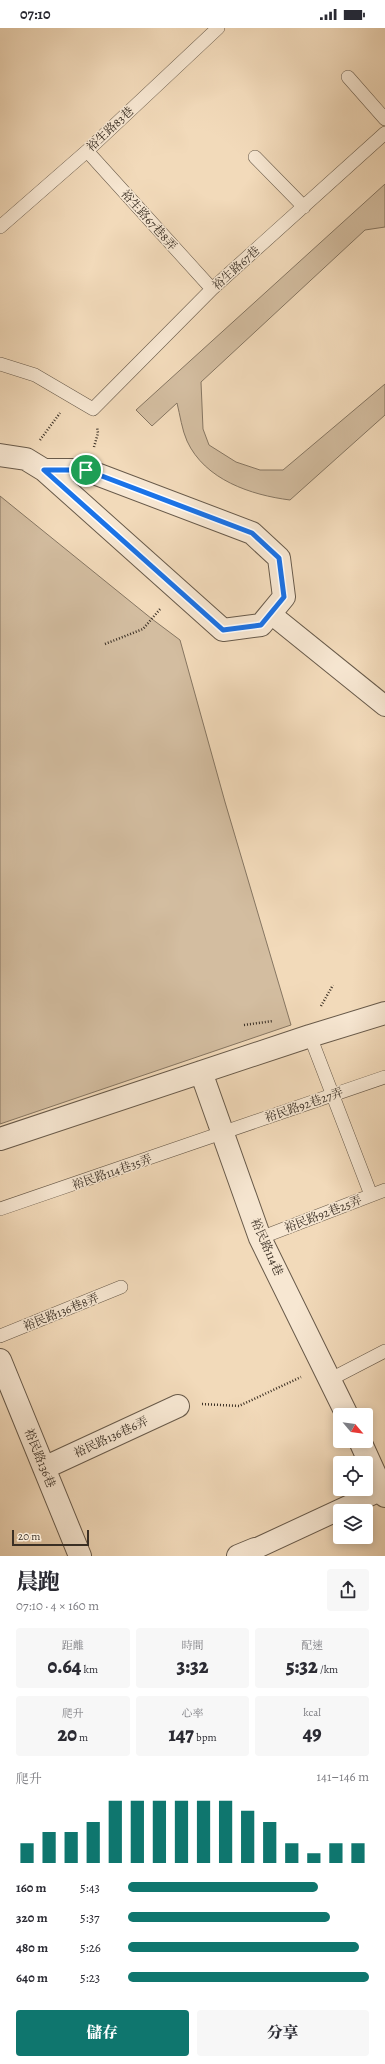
<!DOCTYPE html>
<html lang="zh-TW">
<head>
<meta charset="utf-8">
<style>
  :root { --surface:#fff; --page:#f7f7f7; --text:#2b2b33; --muted:#7c7c81; --accent:#0f766e }
  body { margin:0; font-family:Alegreya,"Noto Serif TC",serif; background:var(--page); color:var(--text); height:100vh; display:flex; flex-direction:column; font-size:15px; white-space:nowrap }
  * { box-sizing:border-box; margin:0 }
  p { font-size:13px; color:var(--muted) }
  .icon { flex:none; width:22px; height:22px; fill:none; stroke:currentColor; stroke-width:2; stroke-linecap:round; stroke-linejoin:round }
  .map { position:relative; height:1528px; overflow:hidden }
  .drawer { display:flex; flex-direction:column; background:var(--surface); flex:1 }
  .drawer>* { flex:none }
  .needle { width:26px; rotate:119deg }
  .buttons { position:absolute; left:333px; top:1380px; display:grid; gap:8px }
  .buttons a { display:grid; place-items:center; width:40px; height:40px; border-radius:4px; background:var(--surface); box-shadow:0 2px 10px #0003; font-size:20px }
  .scale { position:absolute; left:12px; bottom:10px; width:77px; box-sizing:border-box; padding-left:4px; border:2px solid #3a2f24; border-top:0; font-size:11px; line-height:14px; white-space:nowrap; color:#3a2f24; -webkit-text-stroke:3px #f7e7d2; paint-order:stroke }
  .pin { position:absolute; display:grid; place-items:center; width:34px; height:34px; color:#fff; margin:-17px; border:2px solid #fff; border-radius:50%; box-shadow:0 1px 4px #0007 }
  .round { display:grid; place-items:center; flex:none; width:42px; height:42px; border-radius:4px; background:var(--page) }
  .summary { display:flex; align-items:center; justify-content:space-between; height:68px; padding:0 16px }
  h1 { font-size:22px; font-weight:800; line-height:30px }
  .figures { display:grid; grid-template-columns:repeat(3,1fr); gap:6px; height:68px; padding:4px 16px }
  .figures div { display:grid; align-content:center; border-radius:4px; background:var(--page); text-align:center }
  .figures b { font-size:20px; font-weight:800 }
  .figures small { font-size:11px; font-weight:400 }
  .figures p { font-size:11px }
  .chart { height:112px; padding:8px 16px }
  .chart p { display:flex; justify-content:space-between }
  .chart svg { width:100%; height:72px; margin-top:4px; stroke:var(--accent); stroke-width:6 }
  .primary-button { display:flex; gap:8px; margin-top:auto; padding:8px 16px }
  .primary-button a { flex:1; height:46px; border-radius:4px; background:var(--accent); color:#fff; font-size:16px; font-weight:800; line-height:46px; text-align:center }
  .primary-button a+a { background:var(--page); color:var(--text) }
  ul { padding:0 16px; list-style:none; font-size:13px }
  li { display:grid; grid-template-columns:64px 48px 1fr; align-items:center; height:30px }
  li i { height:10px; border-radius:5px; background:var(--accent) }
  .status { display:flex; justify-content:space-between; align-items:center; height:28px; padding:0 20px; background:var(--surface); direction:ltr }
  .status svg { height:11px; fill:currentColor }
  .map>svg:first-child { display:block }
  .green { fill:#d3bda0; stroke:#867662 }
  .lines { fill:none; stroke-linecap:round; stroke-linejoin:round }
  .service-casing { stroke:#685a4a; stroke-width:14 }
  .pedestrian-casing { stroke:#685a4a; stroke-width:22 }
  .minor-casing { stroke:#685a4a; stroke-width:24 }
  .path { stroke:#3a2f24; stroke-width:2.5; stroke-dasharray:1 2; stroke-linecap:butt }
  .service { stroke:#f7e7d2; stroke-width:13 }
  .pedestrian { stroke:#f7e7d2; stroke-width:20 }
  .minor { stroke:#f7e7d2; stroke-width:22 }
  .route-casing { stroke:#fff; stroke-width:8 }
  .route { stroke:#1a73e8; stroke-width:5 }
  .labels { text-anchor:middle; stroke-width:3; stroke-linejoin:round; paint-order:stroke }
  .street-label { font-size:12px; fill:#3a2f24; stroke:#f7e7d2 }
</style>
</head>
<body>
<div class="status"><b>07:10</b><svg viewBox="0 0 49 12"><path d="M0 12V9h3v3zM5 12V6h3v6zM10 12V3h3v9zM15 12V0h3v12zM26 1h20v11H26zM47 4h2v5h-2z"/></svg></div>
<div class="map">
<svg width="385" height="1528" viewBox="0 0 385 1528">
  <rect width="100%" height="100%" fill="#f2daba"/>
  <filter id="stains"><feTurbulence type="fractalNoise" baseFrequency=".005" numOctaves="4"/><feColorMatrix values="0 0 0 0 .2 0 0 0 0 .09 0 0 0 0 .02 0 0 0 .5 -.17"/></filter>
  <radialGradient id="worn" r=".72"><stop offset=".6" stop-color="#630" stop-opacity="0"/><stop offset="1" stop-color="#630" stop-opacity=".3"/></radialGradient>
  <path class="green" d="M385,156V199L365,202L201,354L203,401L209,417L236,434L260,442H283L385,356V387L290,472C251,467 205,452 187,413C182,402 180,387 177,375L152,398L136,382Z
    M0,468L152,591L180,612L225,774L291,997L0,1096Z"/>
  <g class="lines">
    <defs>
      <path id="service" d="M348,49L385,91
        M87,123L212,261
        M255,129L304,179
        M0,199L87,123L218,0
        M0,336L35,347L93,381L212,261L385,105
        M310,1008L371,1167
        M0,1181L385,1049
        M260,1210L385,1162
        M0,1308L121,1259
        M331,1351L385,1323"/>
      <path id="pedestrian" d="M271,586L385,678
        M255,1521L382,1462"/>
      <path id="minor" d="M0,427L26,431L44,442L223,602L261,597L284,569L279,530L252,505L86,442H44
        M201,1044L260,1210L347,1387
        M0,1111L310,1008L385,985
        M0,1332L80,1528
        M360,1413L385,1468
        M44,1440L178,1378
        M238,1528L255,1521"/>
    </defs>
    <use href="#service" class="service-casing"/>
    <use href="#pedestrian" class="pedestrian-casing"/>
    <use href="#minor" class="minor-casing"/>
    <path class="path" d="M40,412L60,385
      M94,419L98,405L97,399
      M105,616L143,601L161,580
      M321,978L333,957
      M244,997L273,993
      M202,1376L239,1378L301,1349"/>
    <use href="#service" class="service"/>
    <use href="#pedestrian" class="pedestrian"/>
    <use href="#minor" class="minor"/>
  </g>
  <g class="lines">
    <defs>
      <path id="route" d="M44,442H86L252,505L279,530L284,569L261,597L223,602Z"/>
    </defs>
    <use href="#route" class="route-casing"/>
    <use href="#route" class="route"/>
  </g>
  <g class="labels">
    <g class="street-label">
      <text transform="translate(110 101) rotate(-43)" y="4">裕生路83巷</text>
      <text transform="translate(149 192) rotate(48)" y="4">裕生路67巷8弄</text>
      <text transform="translate(236 240) rotate(-42)" y="4">裕生路67巷</text>
      <text transform="translate(304 1077) rotate(-19)" y="4">裕民路92巷27弄</text>
      <text transform="translate(112 1144) rotate(-19)" y="4">裕民路114巷35弄</text>
      <text transform="translate(323 1186) rotate(-21)" y="4">裕民路92巷25弄</text>
      <text transform="translate(267 1219) rotate(66)" y="4">裕民路114巷</text>
      <text transform="translate(61 1284) rotate(-22)" y="4">裕民路136巷8弄</text>
      <text transform="translate(111 1409) rotate(-25)" y="4">裕民路136巷6弄</text>
      <text transform="translate(40 1430) rotate(68)" y="4">裕民路136巷</text>
    </g>
  </g>
  <rect width="100%" height="100%" filter="url(#stains)"/>
  <rect width="100%" height="100%" fill="url(#worn)"/>
</svg>
<div class="buttons">
<a><svg class="needle" viewBox="-14 -14 28 28"><path d="M0-13l5 13h-10z" fill="#e53935"/><path d="M0 13l5-13h-10z" fill="#7c7c81"/></svg></a>
<a><svg class="icon" aria-label="locate" viewBox="0 0 24 24"><circle cx="12" cy="12" r="6"/><path d="M12 2v4M12 18v4M2 12h4M18 12h4"/></svg></a>
<a><svg class="icon" aria-label="layers" viewBox="0 0 24 24"><path d="M12 4l9 5-9 5-9-5zM3 14l9 5 9-5"/></svg></a>
</div>
<div class="scale">20 m</div>
<div class="pin" style="left:86px;top:442px;background:#1e9e55"><svg class="icon" aria-label="arrive" viewBox="0 0 24 24"><path d="M6 21V4h12l-3 4 3 4H6"/></svg></div>
</div>
<section class="drawer">
<div class="summary"><div><h1>晨跑</h1><p>07:10 · 4 × 160 m</p></div><a class="round"><svg class="icon" aria-label="share" viewBox="0 0 24 24"><path d="M12 15V3M7 8l5-5 5 5M5 13v7h14v-7"/></svg></a></div>
<div class="figures">
<div><p>距離</p><b>0.64<small> km</small></b></div>
<div><p>時間</p><b>3:32</b></div>
<div><p>配速</p><b>5:32<small> /km</small></b></div>
</div>
<div class="figures">
<div><p>爬升</p><b>20<small> m</small></b></div>
<div><p>心率</p><b>147<small> bpm</small></b></div>
<div><p>kcal</p><b>49</b></div>
</div>
<div class="chart"><p><span>爬升</span>141–146 m</p>
<svg viewBox="0 0 160 44" preserveAspectRatio="none"><path d="M5 44V32M15 44V25M25 44V25M35 44V19M45 44V6M55 44V6M65 44V6M75 44V6M85 44V6M95 44V6M105 44V12M115 44V19M125 44V32M135 44V38M145 44V32M155 44V32"/></svg>
</div>
<ul>
<li><b>160 m</b>5:43<i style="width:79%"></i></li>
<li><b>320 m</b>5:37<i style="width:84%"></i></li>
<li><b>480 m</b>5:26<i style="width:96%"></i></li>
<li><b>640 m</b>5:23<i style="width:100%"></i></li>
</ul>
<div class="primary-button"><a>儲存</a><a>分享</a></div>
</section>
</body>
</html>
